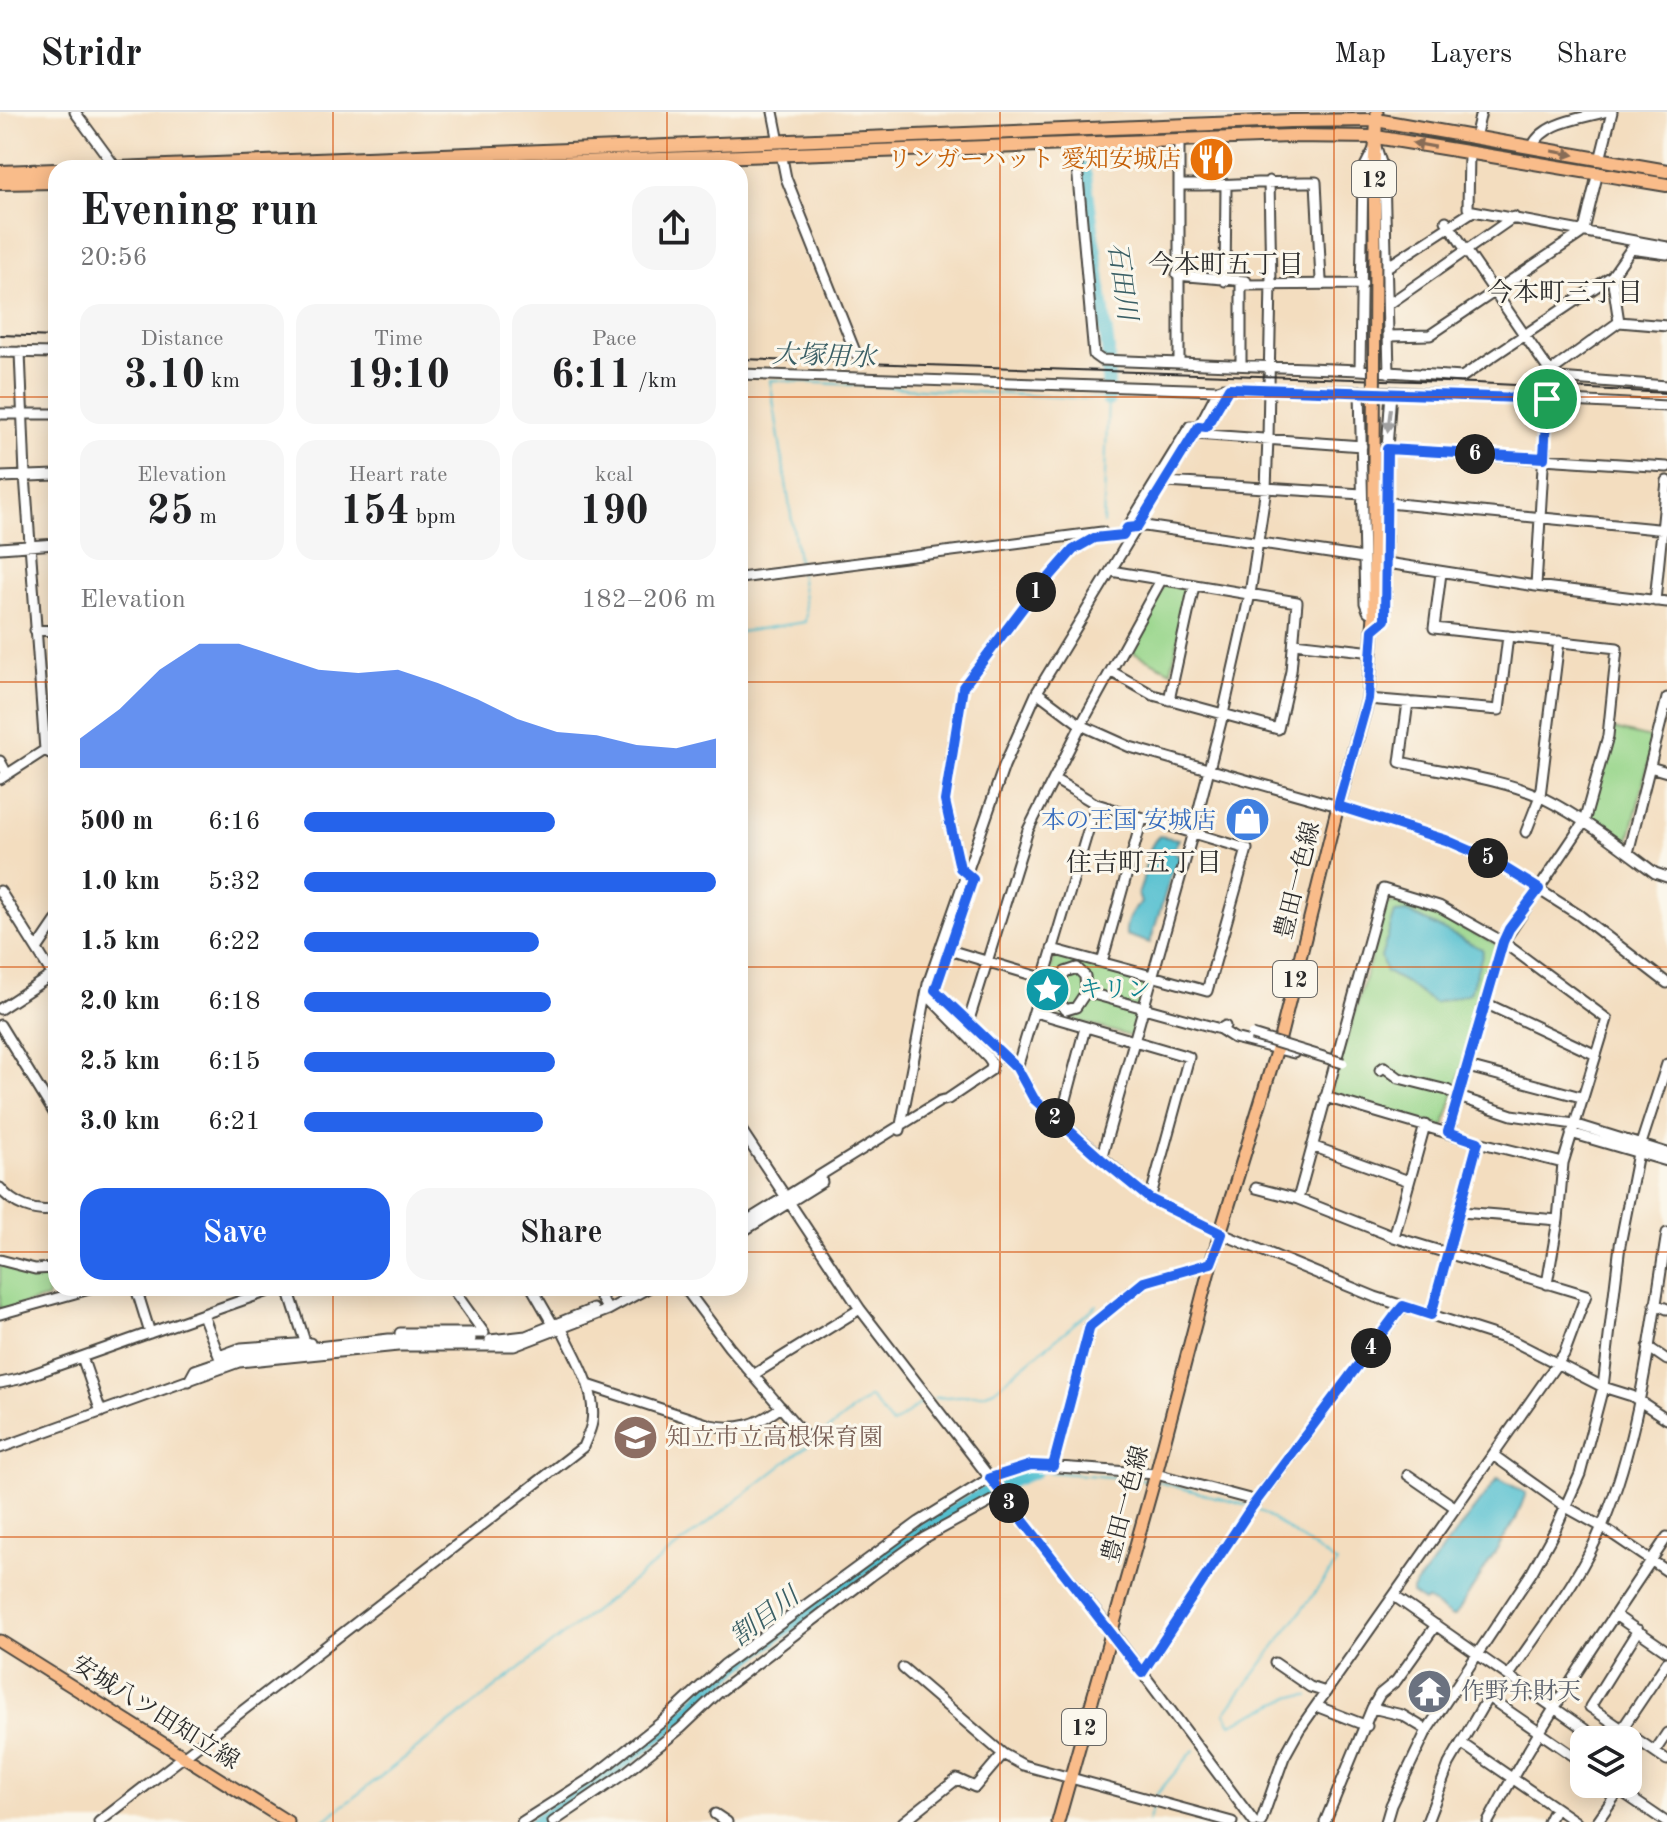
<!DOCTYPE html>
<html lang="en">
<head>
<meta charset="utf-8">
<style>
  :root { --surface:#fff; --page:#f6f6f6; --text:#202124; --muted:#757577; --line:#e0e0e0; --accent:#2563eb }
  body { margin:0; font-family:"Old Standard TT","Noto Serif JP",serif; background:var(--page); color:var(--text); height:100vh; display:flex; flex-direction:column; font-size:30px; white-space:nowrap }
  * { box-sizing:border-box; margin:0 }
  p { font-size:26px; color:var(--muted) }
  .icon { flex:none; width:44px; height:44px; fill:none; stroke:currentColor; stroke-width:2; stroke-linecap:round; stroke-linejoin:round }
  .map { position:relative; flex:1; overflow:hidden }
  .panel { position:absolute; left:48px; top:48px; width:700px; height:1136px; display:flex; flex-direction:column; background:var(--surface); border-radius:24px; box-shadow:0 4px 20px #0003 }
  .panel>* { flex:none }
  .controls { position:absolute; left:1570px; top:1614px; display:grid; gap:16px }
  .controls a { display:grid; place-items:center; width:72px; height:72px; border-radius:16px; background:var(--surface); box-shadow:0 4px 20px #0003; font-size:40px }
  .pin { position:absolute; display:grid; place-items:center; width:68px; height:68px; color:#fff; margin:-34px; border:4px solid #fff; border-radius:50%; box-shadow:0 2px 8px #0007 }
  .km { position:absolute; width:40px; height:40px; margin:-20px; border-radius:50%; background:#222; color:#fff; font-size:22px; line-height:40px; text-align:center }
  .round { display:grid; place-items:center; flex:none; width:84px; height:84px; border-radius:24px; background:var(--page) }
  .overview { display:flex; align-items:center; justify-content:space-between; height:136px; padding:0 32px }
  h1 { font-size:44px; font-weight:700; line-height:60px }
  .metrics { display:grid; grid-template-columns:repeat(3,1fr); gap:12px; height:136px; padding:8px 32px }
  .metrics div { display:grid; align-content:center; border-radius:20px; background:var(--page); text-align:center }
  .metrics b { font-size:40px; font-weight:700 }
  .metrics small { font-size:22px; font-weight:400 }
  .metrics p { font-size:22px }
  .chart { height:224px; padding:16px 32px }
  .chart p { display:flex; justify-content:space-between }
  .chart svg { width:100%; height:144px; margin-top:8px; fill:var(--accent); opacity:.7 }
  .primary-button { display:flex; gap:16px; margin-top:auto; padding:16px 32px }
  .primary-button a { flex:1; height:92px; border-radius:24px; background:var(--accent); color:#fff; font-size:32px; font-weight:700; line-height:92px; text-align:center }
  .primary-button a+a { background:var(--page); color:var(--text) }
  ul { padding:0 32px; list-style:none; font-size:26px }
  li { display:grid; grid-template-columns:128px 96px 1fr; align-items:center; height:60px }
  li i { height:20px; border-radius:10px; background:var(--accent) }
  header { display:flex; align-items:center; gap:48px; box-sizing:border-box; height:112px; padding:0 40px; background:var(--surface); border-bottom:2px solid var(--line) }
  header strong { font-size:38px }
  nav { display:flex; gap:44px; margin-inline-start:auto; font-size:28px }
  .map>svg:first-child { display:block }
  .green { fill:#97d58a; stroke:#61805a; stroke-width:2 }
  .water { fill:#55c0d0; stroke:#40767e; stroke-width:2 }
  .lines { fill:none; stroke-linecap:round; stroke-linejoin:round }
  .stream { stroke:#55c0d0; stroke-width:2 }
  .river { stroke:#55c0d0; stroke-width:14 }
  .minor-casing { stroke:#494641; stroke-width:13 }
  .major-casing { stroke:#494641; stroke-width:15 }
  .highway-casing { stroke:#494641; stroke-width:16 }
  .minor { stroke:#fff; stroke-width:9 }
  .major { stroke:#f9bc8a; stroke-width:11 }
  .highway { stroke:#f9bc8a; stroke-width:12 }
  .rail { stroke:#2b2b2b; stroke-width:2 }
  .minor-bridge-casing { stroke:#494641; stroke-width:13; stroke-linecap:butt }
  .major-bridge-casing { stroke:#494641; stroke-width:15; stroke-linecap:butt }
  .minor-bridge { stroke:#fff; stroke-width:9 }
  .major-bridge { stroke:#f9bc8a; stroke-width:11 }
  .oneway { fill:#886c56 }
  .oneway2 { fill:#a0a0a0 }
  .route-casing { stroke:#fff; stroke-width:16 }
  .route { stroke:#2563eb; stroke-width:10 }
  .grid { fill:none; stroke:#d5540f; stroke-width:2; stroke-opacity:0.55 }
  .labels { text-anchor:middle; stroke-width:6; stroke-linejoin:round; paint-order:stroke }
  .shield { fill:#fbf7ec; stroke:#696865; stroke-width:2 }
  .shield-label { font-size:22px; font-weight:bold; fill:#2b2b2b }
  .food-label { font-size:24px; fill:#c56008; stroke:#fbf7ec; text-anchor:end }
  .shop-label { font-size:24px; fill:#366cbe; stroke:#fbf7ec; text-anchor:end }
  .street-label { font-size:24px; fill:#2b2b2b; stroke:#fbf7ec }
  .culture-label { font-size:24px; fill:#0d838f; stroke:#fbf7ec; text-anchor:start }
  .education-label { font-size:24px; fill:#785e54; stroke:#fbf7ec; text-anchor:start }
  .worship-label { font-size:24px; fill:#5b616d; stroke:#fbf7ec; text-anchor:start }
  .neighbourhood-label { font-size:26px; fill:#2b2b2b; stroke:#fbf7ec }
  .water-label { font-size:26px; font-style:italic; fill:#3a5f65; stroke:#fbf7ec }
</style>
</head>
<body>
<header>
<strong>Stridr</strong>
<nav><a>Map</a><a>Layers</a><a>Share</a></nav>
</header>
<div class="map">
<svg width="1667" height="1710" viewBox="0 0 1667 1710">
  <rect width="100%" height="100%" fill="#fbf7ec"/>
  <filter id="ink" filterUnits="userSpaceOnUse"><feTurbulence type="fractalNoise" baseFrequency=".0125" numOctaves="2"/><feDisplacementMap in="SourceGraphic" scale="16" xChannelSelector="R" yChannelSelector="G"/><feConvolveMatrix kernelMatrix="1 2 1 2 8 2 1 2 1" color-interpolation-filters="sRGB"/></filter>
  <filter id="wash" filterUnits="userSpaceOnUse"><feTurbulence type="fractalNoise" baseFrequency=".006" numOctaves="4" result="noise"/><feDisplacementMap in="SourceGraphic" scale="32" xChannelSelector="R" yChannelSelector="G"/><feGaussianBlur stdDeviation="1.8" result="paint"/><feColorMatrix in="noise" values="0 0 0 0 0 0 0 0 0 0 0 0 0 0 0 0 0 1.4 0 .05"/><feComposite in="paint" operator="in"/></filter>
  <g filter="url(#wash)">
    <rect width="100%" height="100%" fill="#f3ddbf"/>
    <path class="green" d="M1167,472L1187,476L1189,479L1171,559L1128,538L1163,474Z
      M1613,617L1654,627L1627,737L1587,709Z
      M1393,790L1438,805L1495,831L1498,837L1444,1015L1333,983L1331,980L1387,792Z
      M1056,841L1146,867L1147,871L1133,922L1129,924L1041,898L1039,895Z
      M0,1152L44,1161L46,1163L48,1186L0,1199Z"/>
    <path class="water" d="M1159,724L1179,727L1174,736L1176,744L1179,742V749L1171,763L1150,831L1126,823C1125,809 1131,800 1141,791L1138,782C1147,764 1143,739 1159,724Z
      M1407,800L1482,837L1483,840L1470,881L1434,891L1406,871L1386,860L1381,845L1395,801Z
      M1498,1366L1526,1381L1516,1407L1455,1504L1452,1505L1427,1488L1424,1490L1412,1482V1478Z"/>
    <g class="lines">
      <path class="stream" d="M799,454L770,268L1108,288L1103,412
        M740,520L805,510L806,502L800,460
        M934,1286L983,1282L994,1278L1097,1193
        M1035,1359L1149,1368
        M1159,1370L1249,1394
        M1256,1396L1337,1451L1225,1601L1231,1612L1293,1584H1309
        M1156,1683L1194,1638
        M322,1710L870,1285L892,1313L924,1289
        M1148,1710L1154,1693"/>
      <path class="river" d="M1082,56L1085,64L1108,237V288
        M536,1710L595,1672L641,1637L690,1598L712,1574L740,1551C833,1482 925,1401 1035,1359"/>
    </g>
  </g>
  <g filter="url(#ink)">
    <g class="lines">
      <defs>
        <path id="minor" d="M75,0L116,56
          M773,0L779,30
          M1475,26L1481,0
          M1179,28V251L1360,258L1462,265L1612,164
          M1075,32L1094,243L1101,248L1179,251
          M1376,35L1384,60L1389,261
          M1532,35C1543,10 1580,7 1604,0
          M781,41L786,66L856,242
          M1600,48L1612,0
          M1180,73C1226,74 1271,69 1316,70L1321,168
          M1468,96L1469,41
          M1446,109L1550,260L1558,266L1667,274
          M1387,155L1473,99L1667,135
          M1177,163L1246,169
          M1225,169L1226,74
          M1389,192L1514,105
          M1619,210L1612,164L1631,137L1667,142
          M1389,224L1430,223L1580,122L1585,114L1598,60
          M0,240L56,241
          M20,240L25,363L45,638L56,645
          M1241,252V173L1363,172
          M1360,258L1363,58L1374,37
          M1550,260L1619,210L1667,214
          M740,262L1218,278
          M1360,279L1365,491L1368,499L1374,503
          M0,302H56
          M1195,322L1362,334
          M1387,337L1667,355
          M0,365L56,363
          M1166,370L1362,382
          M1388,391L1667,418
          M1136,415L1195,322L1218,278L1224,276L1391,280L1667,294
          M0,436L56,432
          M1387,451L1536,474L1667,490
          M1111,459L1297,490L1291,559L1278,617L1153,583L1112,560
          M1441,461L1434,516L1617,536L1608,624L1584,710L1503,830L1448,1020
          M740,466L1102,420
          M1536,474L1547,287
          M1655,489L1667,369
          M35,518L56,519
          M1373,518L1385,508L1387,337L1391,280
          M1294,531L1373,540
          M1037,580L1081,613L1130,635L1338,694L1446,728L1492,748L1579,803L1667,871
          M1368,587L1499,598L1508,524
          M1169,588L1194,474
          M1408,590L1400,650C1440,659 1508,668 1543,686C1583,706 1619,734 1655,761L1667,765
          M0,649L7,662
          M1650,655L1667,660
          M0,667L45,638
          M1526,720L1540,684L1559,529
          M1628,741L1667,586
          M0,779L56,868
          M37,837L56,809
          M1052,837L1207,879L1247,737L1096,692L1054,667
          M949,838L1059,871
          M1102,850L1142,707
          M1077,856L1085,864L1086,880L1076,895L1066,898L1057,887L1059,871L1065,860Z
          M934,877L1017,956L1034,987L1150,1087L1222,1122L1375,1185L1513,1229L1603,1275L1632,1284L1667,1307
          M1086,880L1220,917L1225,914
          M1485,891L1594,942
          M0,897L52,863
          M1035,900L1189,945L1150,1087
          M968,911L1028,718L1081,613L1161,468
          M0,913L56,1004
          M1220,917L1234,926L1294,941
          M1468,955L1581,985
          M1017,956L1096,692
          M1380,958L1384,955L1399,966L1447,978L1459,985L1512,1003L1574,1012L1667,1041
          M1325,985L1478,1030L1563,1051
          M1060,1010L1085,916
          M740,1016L860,1197L1003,1383L1112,1520L1254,1710
          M900,1018L928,872L1004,654L1037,580L1137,415L1145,414L1363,446
          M1571,1021L1667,1049
          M1312,1034L1409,1069
          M1101,1047L1193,720L1223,602L1250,482L1266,376L1268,326L1271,169L1269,69
          M0,1076C13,1093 36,1102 56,1097
          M1256,1076L1298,1087L1394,1125L1586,1183L1564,1242L1556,1253L1299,1618L1284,1645L1261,1710
          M1298,1087L1383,777L1439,794L1503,830L1607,907L1563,1051L1558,1108L1547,1172
          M1461,1100L1558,1108
          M740,1113L940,989L948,987L991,958L992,951L988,945L932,888L973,767L960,756L945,689L963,575L1025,493L1073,438L1094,426L1123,423L1190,314L1206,315L1229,276
          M740,1121L822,1070
          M1394,1125L1425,1013
          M0,1148L35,1157L56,1156
          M136,1176L150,1221
          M288,1176L307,1236
          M532,1176L555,1216
          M595,1176L608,1198
          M685,1176L729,1235L807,1326
          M1655,1192L1667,1197
          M0,1202L93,1176
          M203,1203L219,1244L241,1236L310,1231
          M1431,1203L1478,1030
          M400,1221H484L452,1176
          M490,1228L526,1224L593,1197
          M1648,1235L1667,1248
          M82,1245L101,1300
          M753,1263L860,1197
          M189,1269L195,1258L236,1244L389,1227H471
          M0,1271L19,1267L277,1176
          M588,1273L710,1313C738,1319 758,1313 781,1295
          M0,1336L239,1250L398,1234H514L608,1198L648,1176
          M1493,1343L1566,1395L1602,1415L1667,1459
          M1053,1354L1090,1214L1144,1170L1211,1151
          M1408,1363L1456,1396
          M1394,1484L1600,1628
          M1615,1503L1667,1539
          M1638,1518L1590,1595L1667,1648
          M1275,1551L1310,1575L1326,1580
          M903,1556L1003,1642L1023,1653L1232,1710
          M1142,1561L1251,1396L1403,1194
          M1509,1563C1542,1514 1581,1466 1603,1412C1641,1320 1651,1218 1667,1121
          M1316,1594L1367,1614
          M1372,1596L1380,1582L1396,1569L1436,1513
          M1622,1617L1667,1550
          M1461,1631L1576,1710
          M1655,1639L1667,1621
          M1628,1647L1635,1652L1628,1662
          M715,1702L727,1710
          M99,1710L583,1335C586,1327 591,1318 592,1310C597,1277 575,1245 562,1217
          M522,1710L591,1666L663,1609L724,1553L919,1410L990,1366L1031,1353L1156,1362L1257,1389
          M553,1710L625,1661L681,1616L718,1581L871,1464L924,1426L1003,1383
          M903,1710L957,1667L975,1675L1003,1642
          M1325,1710L1372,1596L1402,1603L1427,1618
          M1386,1710L1391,1693L1427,1618L1532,1460L1554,1420L1580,1362L1603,1275L1620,1133L1638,1041L1667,952
          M1427,1710L1449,1652L1488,1585L1584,1651
          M1488,1710C1541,1611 1604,1518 1667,1425
          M1548,1710L1555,1696
          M1597,1710L1619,1678L1666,1710"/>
        <path id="major" d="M1375,135L1374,53L1377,0
          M0,1529L288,1710
          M1058,1710L1156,1362L1211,1151L1279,930L1338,694L1368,587L1374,503V360"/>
        <path id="highway" d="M117,56L1290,9L1376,8L1667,59
          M413,56L1291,24L1376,25L1667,73
          M0,60L56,58
          M0,71L56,70"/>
      </defs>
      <use href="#minor" class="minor-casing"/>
      <use href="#major" class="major-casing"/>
      <use href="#highway" class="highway-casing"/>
      <use href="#minor" class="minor"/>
      <use href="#major" class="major"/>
      <use href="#highway" class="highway"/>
      <path class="rail" d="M0,223L56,225
        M740,247L1476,271L1667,281"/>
      <defs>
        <path id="minor-bridge" d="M1252,923L1343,951"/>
        <path id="major-bridge" d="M1374,360L1375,135"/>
      </defs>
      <use href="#minor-bridge" class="minor-bridge-casing"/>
      <use href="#major-bridge" class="major-bridge-casing"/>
      <use href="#minor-bridge" class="minor-bridge"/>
      <use href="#major-bridge" class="major-bridge"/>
    </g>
    <defs><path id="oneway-solid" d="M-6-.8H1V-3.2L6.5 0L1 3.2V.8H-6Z" transform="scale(2)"/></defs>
    <g class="oneway">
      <use href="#oneway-solid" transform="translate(1424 33) rotate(-170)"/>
      <use href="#oneway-solid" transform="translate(1563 41) rotate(10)"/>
    </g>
    <use class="oneway2" href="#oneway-solid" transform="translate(1389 308) rotate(97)"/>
  </g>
  <g class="lines" filter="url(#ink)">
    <defs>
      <path id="route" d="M1229,276L1547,287L1544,346L1387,337L1385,508L1373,518L1368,587L1338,694L1446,728L1492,748L1539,777L1509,817L1503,830L1448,1020L1478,1030L1431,1203L1403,1194L1397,1201L1251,1396L1142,1561L990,1366L1031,1353L1053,1354L1090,1214L1144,1170L1211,1151L1222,1122L1150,1087L1101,1047L1034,987L1017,956L935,878L973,767L960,756L945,689L963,575L1025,493L1073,438L1094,426L1123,423L1127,416L1137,415L1199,314L1206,315Z"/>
    </defs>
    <use href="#route" class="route-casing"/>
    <use href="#route" class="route"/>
  </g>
  <path class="grid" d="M333,0V56M667,0V56M1000,0V1710M1334,0V1710M0,285H56M740,285H1667M0,570H56M740,570H1667M0,855H56M740,855H1667M0,1140H56M740,1140H1667M333,1176V1710M667,1176V1710M0,1425H1667"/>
  <defs>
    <symbol id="restaurant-disc" viewBox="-11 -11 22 22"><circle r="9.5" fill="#e8710a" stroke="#fbf7ec"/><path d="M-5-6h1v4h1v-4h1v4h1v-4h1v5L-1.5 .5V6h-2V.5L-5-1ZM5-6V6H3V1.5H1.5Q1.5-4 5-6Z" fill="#fff"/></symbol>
    <symbol id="shop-disc" viewBox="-11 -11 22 22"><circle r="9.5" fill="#3f7fe0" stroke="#fbf7ec"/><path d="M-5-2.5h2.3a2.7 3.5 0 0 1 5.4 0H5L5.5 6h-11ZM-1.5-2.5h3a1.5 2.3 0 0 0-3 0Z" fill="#fff"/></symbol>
    <symbol id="sight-disc" viewBox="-11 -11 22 22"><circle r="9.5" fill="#0f9aa8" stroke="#fbf7ec"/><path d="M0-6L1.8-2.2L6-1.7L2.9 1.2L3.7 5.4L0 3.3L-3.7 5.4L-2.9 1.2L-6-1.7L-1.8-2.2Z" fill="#fff"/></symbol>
    <symbol id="school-disc" viewBox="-11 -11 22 22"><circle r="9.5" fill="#8d6e63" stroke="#fbf7ec"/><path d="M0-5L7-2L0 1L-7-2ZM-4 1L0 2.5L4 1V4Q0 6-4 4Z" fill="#fff"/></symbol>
    <symbol id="temple-disc" viewBox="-11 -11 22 22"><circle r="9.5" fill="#6b7280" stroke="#fbf7ec"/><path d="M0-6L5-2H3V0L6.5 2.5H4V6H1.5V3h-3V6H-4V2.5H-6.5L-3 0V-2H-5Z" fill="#fff"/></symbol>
  </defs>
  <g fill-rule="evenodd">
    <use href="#restaurant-disc" x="1186" y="22" width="51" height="51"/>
    <use href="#shop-disc" x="1222" y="682" width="51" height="51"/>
    <use href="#sight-disc" x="1022" y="852" width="51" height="51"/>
    <use href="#school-disc" x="610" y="1300" width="51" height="51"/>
    <use href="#temple-disc" x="1404" y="1554" width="51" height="51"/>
  </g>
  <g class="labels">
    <g class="shield">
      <rect x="1352" y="49" width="44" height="36" rx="6"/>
      <rect x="1273" y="849" width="44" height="36" rx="6"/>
      <rect x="1062" y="1597" width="44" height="36" rx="6"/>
    </g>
    <g class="shield-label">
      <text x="1374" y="75">12</text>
      <text x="1295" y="875">12</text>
      <text x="1084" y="1623">12</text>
    </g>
    <g class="food-label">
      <text x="1181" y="55">リンガーハット 愛知安城店</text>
    </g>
    <g class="shop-label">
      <text x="1216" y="716">本の王国 安城店</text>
    </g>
    <g class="street-label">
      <text transform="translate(1297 768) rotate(-76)" y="8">豊田一色線</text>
      <text transform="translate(1125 1392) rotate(-75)" y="8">豊田一色線</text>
      <text transform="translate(156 1600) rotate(32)" y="8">安城八ツ田知立線</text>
    </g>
    <g class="culture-label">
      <text x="1079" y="885">キリン</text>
    </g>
    <g class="education-label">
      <text x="667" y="1333">知立市立高根保育園</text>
    </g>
    <g class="worship-label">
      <text x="1461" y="1587">作野弁財天</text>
    </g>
    <g class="neighbourhood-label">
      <text x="1226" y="161">今本町五丁目</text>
      <text x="1565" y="189">今本町三丁目</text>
      <text x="1144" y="759">住吉町五丁目</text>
    </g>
    <g class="water-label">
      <text transform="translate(1123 169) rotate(82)" y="9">石田川</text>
      <text transform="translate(824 243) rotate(2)" y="9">大塚用水</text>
      <text transform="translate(764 1504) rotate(-37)" y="9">割目川</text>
    </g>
  </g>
</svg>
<div class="controls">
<a><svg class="icon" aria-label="layers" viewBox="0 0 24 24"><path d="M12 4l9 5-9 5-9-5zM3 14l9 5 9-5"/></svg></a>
</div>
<div class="pin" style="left:1547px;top:287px;background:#1e9e55"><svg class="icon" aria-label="arrive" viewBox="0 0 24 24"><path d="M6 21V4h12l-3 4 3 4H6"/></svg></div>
<b class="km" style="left:1036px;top:480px">1</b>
<b class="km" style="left:1055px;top:1006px">2</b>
<b class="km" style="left:1009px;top:1391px">3</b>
<b class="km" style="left:1371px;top:1236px">4</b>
<b class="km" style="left:1488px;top:746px">5</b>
<b class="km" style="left:1475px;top:342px">6</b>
<section class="panel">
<div class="overview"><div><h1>Evening run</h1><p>20:56</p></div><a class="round"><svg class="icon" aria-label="share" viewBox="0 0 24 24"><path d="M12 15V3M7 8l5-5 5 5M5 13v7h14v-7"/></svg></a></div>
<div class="metrics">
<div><p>Distance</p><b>3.10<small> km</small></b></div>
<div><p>Time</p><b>19:10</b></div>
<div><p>Pace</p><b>6:11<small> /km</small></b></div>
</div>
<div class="metrics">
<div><p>Elevation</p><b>25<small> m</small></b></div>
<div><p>Heart rate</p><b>154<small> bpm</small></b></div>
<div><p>kcal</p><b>190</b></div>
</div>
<div class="chart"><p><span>Elevation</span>182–206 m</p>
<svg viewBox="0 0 160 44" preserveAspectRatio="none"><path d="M0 44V35L10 26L20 14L30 6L40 6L50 10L60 14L70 15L80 14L90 18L100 23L110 29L120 33L130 34L140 37L150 38L160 35V44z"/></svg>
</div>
<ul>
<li><b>500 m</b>6:16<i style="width:61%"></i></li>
<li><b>1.0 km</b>5:32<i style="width:100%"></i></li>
<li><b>1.5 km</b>6:22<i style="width:57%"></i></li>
<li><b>2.0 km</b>6:18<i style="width:60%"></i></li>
<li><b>2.5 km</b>6:15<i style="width:61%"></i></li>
<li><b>3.0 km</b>6:21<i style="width:58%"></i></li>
</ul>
<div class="primary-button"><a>Save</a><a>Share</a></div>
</section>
</div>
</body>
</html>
